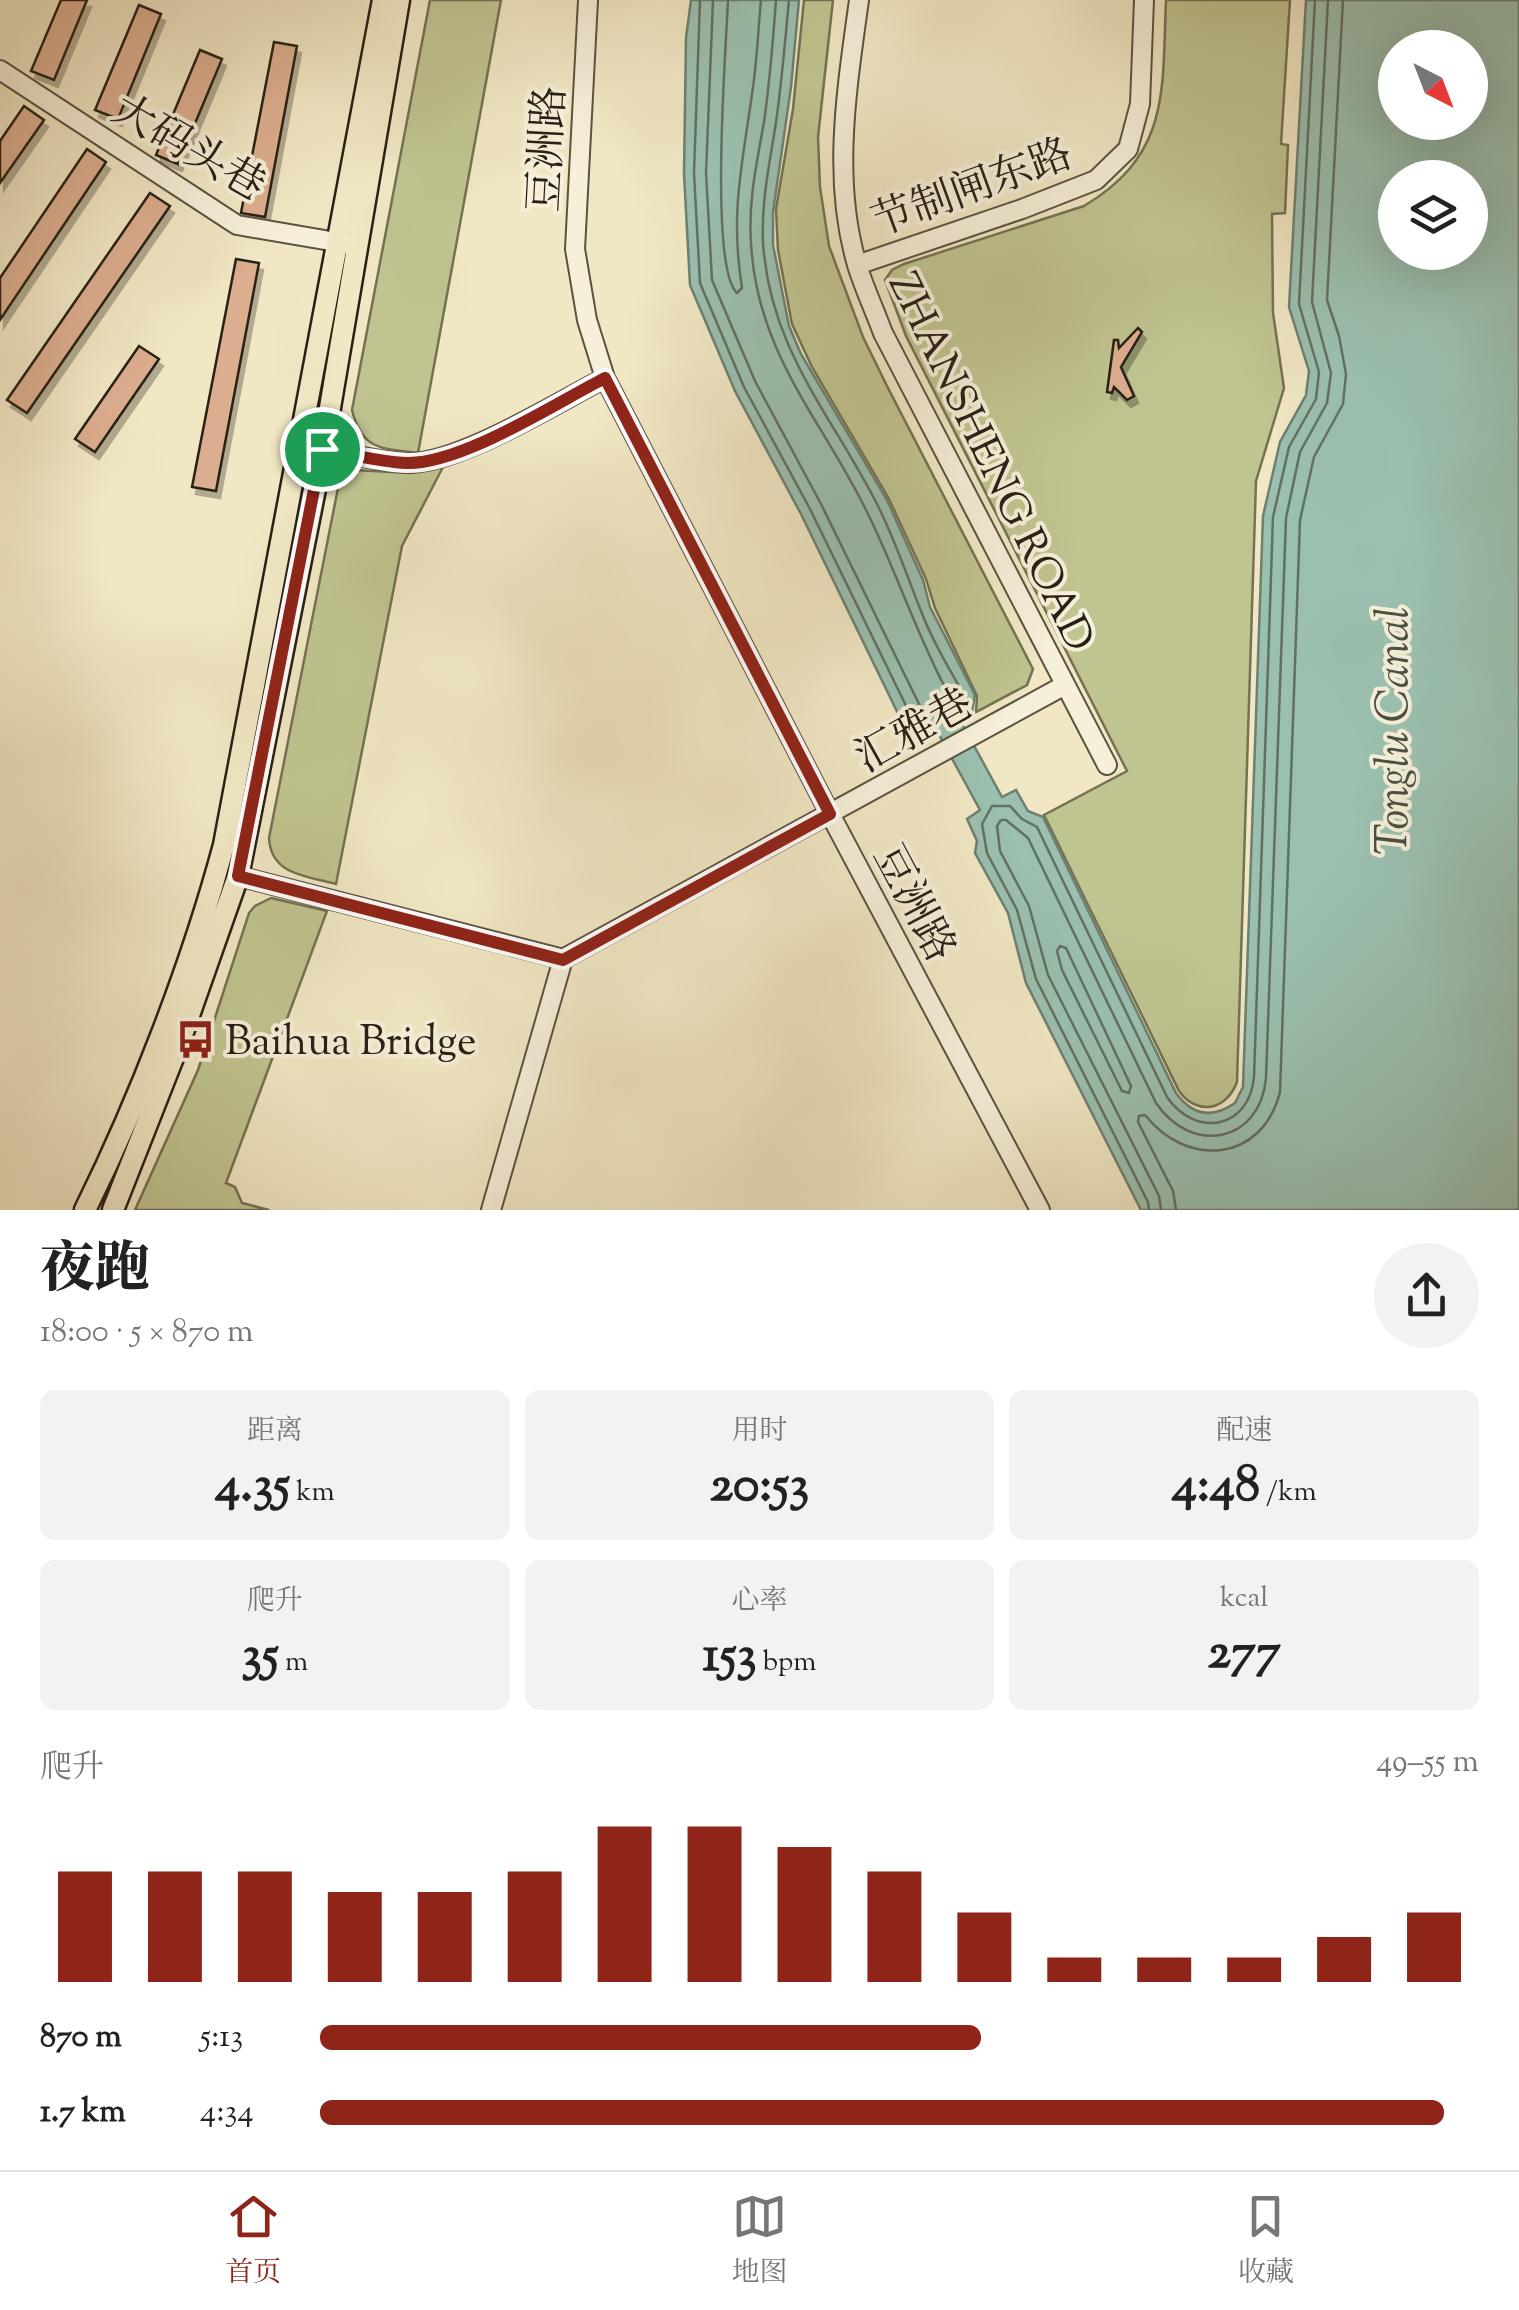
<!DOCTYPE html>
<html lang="zh">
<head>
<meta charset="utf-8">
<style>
  :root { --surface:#fff; --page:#f2f2f2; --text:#222; --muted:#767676; --line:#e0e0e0; --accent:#8f2418 }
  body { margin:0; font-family:"Sorts Mill Goudy","Noto Serif SC",serif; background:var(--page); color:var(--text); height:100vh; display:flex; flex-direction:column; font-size:38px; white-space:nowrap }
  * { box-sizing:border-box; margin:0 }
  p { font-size:32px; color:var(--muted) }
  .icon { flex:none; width:55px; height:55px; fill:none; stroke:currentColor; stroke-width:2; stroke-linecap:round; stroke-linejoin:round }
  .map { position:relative; height:1210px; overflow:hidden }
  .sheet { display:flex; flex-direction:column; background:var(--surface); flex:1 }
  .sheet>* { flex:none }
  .needle { width:65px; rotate:138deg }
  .controls { position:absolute; left:1378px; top:30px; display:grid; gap:20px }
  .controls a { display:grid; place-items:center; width:110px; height:110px; border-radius:50%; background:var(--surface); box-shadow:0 10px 40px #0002; font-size:50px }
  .pin { position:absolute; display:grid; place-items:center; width:85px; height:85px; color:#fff; margin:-42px; border:5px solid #fff; border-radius:50%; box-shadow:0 2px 10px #0007 }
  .round { display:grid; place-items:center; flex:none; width:105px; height:105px; border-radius:52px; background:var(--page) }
  .headline { display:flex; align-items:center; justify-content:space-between; height:170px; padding:0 40px }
  h1 { font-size:55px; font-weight:800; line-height:75px }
  .metrics { display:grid; grid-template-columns:repeat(3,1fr); gap:15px; height:170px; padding:10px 40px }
  .metrics div { display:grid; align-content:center; border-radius:15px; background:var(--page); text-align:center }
  .metrics b { font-size:50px; font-weight:800 }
  .metrics small { font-size:28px; font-weight:400 }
  .metrics p { font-size:28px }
  .chart { height:280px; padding:20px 40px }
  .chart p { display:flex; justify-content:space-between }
  .chart svg { width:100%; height:180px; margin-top:10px; stroke:var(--accent); stroke-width:6 }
  ul { padding:0 40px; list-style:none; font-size:32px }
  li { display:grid; grid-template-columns:160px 120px 1fr; align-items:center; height:75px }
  li i { height:25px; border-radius:12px; background:var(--accent) }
  .tab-bar { display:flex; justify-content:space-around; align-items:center; height:140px; border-top:2px solid var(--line); background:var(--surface); font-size:28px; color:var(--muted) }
  .tab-bar a { display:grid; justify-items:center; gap:5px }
  .tab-bar .active { color:var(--accent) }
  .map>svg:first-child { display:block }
  .green { fill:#c0c490; stroke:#747253; stroke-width:2.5 }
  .water { fill:#9bc0b0; stroke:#6d8072; stroke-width:2.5; fill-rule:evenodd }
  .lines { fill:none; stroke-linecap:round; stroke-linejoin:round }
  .shore { stroke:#627063; stroke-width:2.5 }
  .building { fill:#dcae8f; stroke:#282016; stroke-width:2.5; filter:url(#shadow) }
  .minor-casing { stroke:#5a5242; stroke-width:22 }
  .major-casing { stroke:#282016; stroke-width:25 }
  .minor { stroke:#f6efd9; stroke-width:18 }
  .major { stroke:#f1e7c4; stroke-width:20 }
  .route-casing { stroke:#fff; stroke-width:20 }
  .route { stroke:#8f2418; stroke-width:12 }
  .labels { text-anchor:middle; stroke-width:8; stroke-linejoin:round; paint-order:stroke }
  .street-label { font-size:42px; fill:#282016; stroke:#f6efd9 }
  .poi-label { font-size:42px; fill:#282016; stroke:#f6efd9; text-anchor:start }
  .water-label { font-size:45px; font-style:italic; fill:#4a5044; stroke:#f6efd9 }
</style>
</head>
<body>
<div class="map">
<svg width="1519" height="1210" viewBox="0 0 1519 1210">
  <defs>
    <filter id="shadow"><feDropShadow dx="4" dy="7" stdDeviation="0" flood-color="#0004"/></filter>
  </defs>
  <rect width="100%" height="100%" fill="#f1e7c4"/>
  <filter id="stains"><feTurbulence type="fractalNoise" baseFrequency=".002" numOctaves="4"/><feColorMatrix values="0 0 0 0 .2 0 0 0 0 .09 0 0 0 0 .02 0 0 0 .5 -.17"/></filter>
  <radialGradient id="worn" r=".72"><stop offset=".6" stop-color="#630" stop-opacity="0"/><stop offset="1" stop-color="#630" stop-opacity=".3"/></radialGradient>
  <path class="green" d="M430,0H501L418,453C382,448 362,451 352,410Z
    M804,0H833L818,137L820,187L829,246L863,337L888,388L1033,669L1027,685L976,712L977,696L935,608L926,579L889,499L812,367L792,324L778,250L776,209L793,109Z
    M1166,0H1290L1281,144L1288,145L1285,213L1272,214L1273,313L1284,388L1256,481L1237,1082C1226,1111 1197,1116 1179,1091L1044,815L1127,771L906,336L885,280L892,270L904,264L1084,206C1171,154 1162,90 1166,0Z
    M443,467L402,546L336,884C306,876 271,875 269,838L338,488L341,479L354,470L410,473Z
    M271,898L327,911L226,1183L235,1187L242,1203L269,1210H135L198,1070L249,913L255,906Z"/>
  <path class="water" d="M691,0H799L791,87L773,212V245L789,326L801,354L887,500L923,580L930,607L975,695L972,712L960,720L1002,797L1016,790L1028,811L1043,817L1176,1093C1192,1115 1212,1119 1235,1103L1243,1087L1263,516L1280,442L1306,395L1309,371L1289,307L1306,0H1519V1210H1141L1026,983L1008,913L975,853L977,841L967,819L980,810L937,731L923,738L907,732L801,514L735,391L690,285L684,174L686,38ZM1395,48H1470V122H1395ZM1395,178H1470V252H1395Z"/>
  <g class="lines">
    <path class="shore" d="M700,0L694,173L700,283L744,387L810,509L913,720L923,725L935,721L946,724L961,706L963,693C948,667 932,640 921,611C907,576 895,540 878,506C832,415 770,350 763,243C761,201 770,162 776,122C782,81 785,41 789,0
      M713,0L706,173L712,280L755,381L821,504L921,708L925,711L939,709L949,695C917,636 897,573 868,514C822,419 757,355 751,243C748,201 757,162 764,122C770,81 773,41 776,0
      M728,0C726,48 709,267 737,293L742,288C730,212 742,167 752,94C757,63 758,31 761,0
      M1060,946L1066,948L1131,1086L1129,1093L1122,1091L1062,970L1057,951Z
      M1149,1210L1148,1202L1036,979L1017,910L987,853L982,824L992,806H1010L1022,819L1037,827L1167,1097C1195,1138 1249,1130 1254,1077L1273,517L1289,447L1316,399L1319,372L1299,304L1315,0
      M1161,1210L1159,1196L1048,975L1029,906L1000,851L997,826L1001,820H1006L1028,838L1156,1103C1191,1155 1260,1144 1266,1078L1286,518L1300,452L1327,403L1331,373L1312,302L1328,0
      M1176,1210L1173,1191L1138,1122L1139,1116L1145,1115C1187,1168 1262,1163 1280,1092L1300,520L1314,457L1343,404L1346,374L1339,336L1327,300L1343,0"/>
  </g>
  <path class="building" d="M61,0H87L54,80L31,71Z
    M139,5L161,14L118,119L95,110Z
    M274,42L297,46L265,217L241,213Z
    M200,50L222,59L178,164L156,155Z
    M24,106L44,120L0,183V141Z
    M87,149L106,162L0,320V278Z
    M150,193L170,206L27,413L7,400Z
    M236,259L259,263L216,491L192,487Z
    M1138,328L1142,332L1121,367L1134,396L1127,400L1114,387L1112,393L1107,392L1114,340H1118L1119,348Z
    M139,346L159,359L95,452L75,439Z"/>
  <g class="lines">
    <defs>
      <path id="minor" d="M588,0L575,249L587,320L605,378L830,814L1040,1210
        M859,0C847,88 831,181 858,268C865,290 875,311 883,333L1107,765
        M0,70L237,225L348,244
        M857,265L1022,209L1096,180L1128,149L1140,104L1144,0
        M323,449C350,454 379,462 407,463C459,464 556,403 605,378
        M238,876L563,959L1065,685
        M491,1210L563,959"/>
      <path id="major" d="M85,1210C140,1099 192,964 224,845L383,0
        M113,1210L182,1035L238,876L323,449L399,0"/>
    </defs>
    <use href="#minor" class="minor-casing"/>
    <use href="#major" class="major-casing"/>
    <use href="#minor" class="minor"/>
    <use href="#major" class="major"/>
  </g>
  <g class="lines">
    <defs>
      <path id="route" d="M605,378L830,814L563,960L238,876L322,449C350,454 379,462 407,463C462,464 554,404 605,378Z"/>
    </defs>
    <use href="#route" class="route-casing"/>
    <use href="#route" class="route"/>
  </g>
  <defs>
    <symbol id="bus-bare" viewBox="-9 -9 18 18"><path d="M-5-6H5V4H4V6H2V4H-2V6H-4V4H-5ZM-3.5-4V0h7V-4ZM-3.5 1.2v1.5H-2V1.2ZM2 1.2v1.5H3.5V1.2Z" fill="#8f2418" stroke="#f6efd9" stroke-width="2.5" paint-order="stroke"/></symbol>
  </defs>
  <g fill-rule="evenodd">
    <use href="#bus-bare" x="168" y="1012" width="55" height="55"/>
  </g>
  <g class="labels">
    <g class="street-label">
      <text transform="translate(190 146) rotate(30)" y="15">大码头巷</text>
      <text transform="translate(545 149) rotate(-87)" y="15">豆洲路</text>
      <text transform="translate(971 186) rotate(-20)" y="15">节制闸东路</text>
      <text transform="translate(993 461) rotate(64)" y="15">ZHANSHENG ROAD</text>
      <text transform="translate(913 729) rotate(-29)" y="15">汇雅巷</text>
      <text transform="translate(916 902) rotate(62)" y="15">豆洲路</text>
    </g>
    <g class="poi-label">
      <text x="225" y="1054">Baihua Bridge</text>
    </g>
    <g class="water-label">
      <text transform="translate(1391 731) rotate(-90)" y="16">Tonglu Canal</text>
    </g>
  </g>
  <rect width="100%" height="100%" filter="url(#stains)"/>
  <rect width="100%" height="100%" fill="url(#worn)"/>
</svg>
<div class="controls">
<a><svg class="needle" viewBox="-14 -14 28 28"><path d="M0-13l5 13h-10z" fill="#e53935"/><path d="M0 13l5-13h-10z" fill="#767676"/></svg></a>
<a><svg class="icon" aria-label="layers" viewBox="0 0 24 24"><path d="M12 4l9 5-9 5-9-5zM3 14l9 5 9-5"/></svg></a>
</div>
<div class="pin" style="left:322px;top:449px;background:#1e9e55"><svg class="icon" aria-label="arrive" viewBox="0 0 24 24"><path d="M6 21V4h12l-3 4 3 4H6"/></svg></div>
</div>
<section class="sheet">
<div class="headline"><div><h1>夜跑</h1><p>18:00 · 5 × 870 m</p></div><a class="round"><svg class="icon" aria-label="share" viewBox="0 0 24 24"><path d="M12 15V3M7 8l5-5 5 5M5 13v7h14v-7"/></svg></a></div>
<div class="metrics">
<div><p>距离</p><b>4.35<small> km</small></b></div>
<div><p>用时</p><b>20:53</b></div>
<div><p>配速</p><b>4:48<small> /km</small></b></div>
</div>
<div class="metrics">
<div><p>爬升</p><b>35<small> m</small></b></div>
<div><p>心率</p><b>153<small> bpm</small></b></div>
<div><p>kcal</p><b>277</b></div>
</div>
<div class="chart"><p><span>爬升</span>49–55 m</p>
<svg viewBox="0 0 160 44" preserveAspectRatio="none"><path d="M5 44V17M15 44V17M25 44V17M35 44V22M45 44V22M55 44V17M65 44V6M75 44V6M85 44V11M95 44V17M105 44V27M115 44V38M125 44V38M135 44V38M145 44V33M155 44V27"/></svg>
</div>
<ul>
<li><b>870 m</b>5:13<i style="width:57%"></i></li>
<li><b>1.7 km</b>4:34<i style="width:97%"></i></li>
</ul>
</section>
<nav class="tab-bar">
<a class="active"><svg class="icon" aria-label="home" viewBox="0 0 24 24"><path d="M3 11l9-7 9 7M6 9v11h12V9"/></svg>首页</a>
<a><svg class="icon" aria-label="map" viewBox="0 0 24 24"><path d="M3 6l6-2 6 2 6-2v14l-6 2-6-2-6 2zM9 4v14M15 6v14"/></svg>地图</a>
<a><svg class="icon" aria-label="saved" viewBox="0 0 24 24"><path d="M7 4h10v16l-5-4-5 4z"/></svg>收藏</a>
</nav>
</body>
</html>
